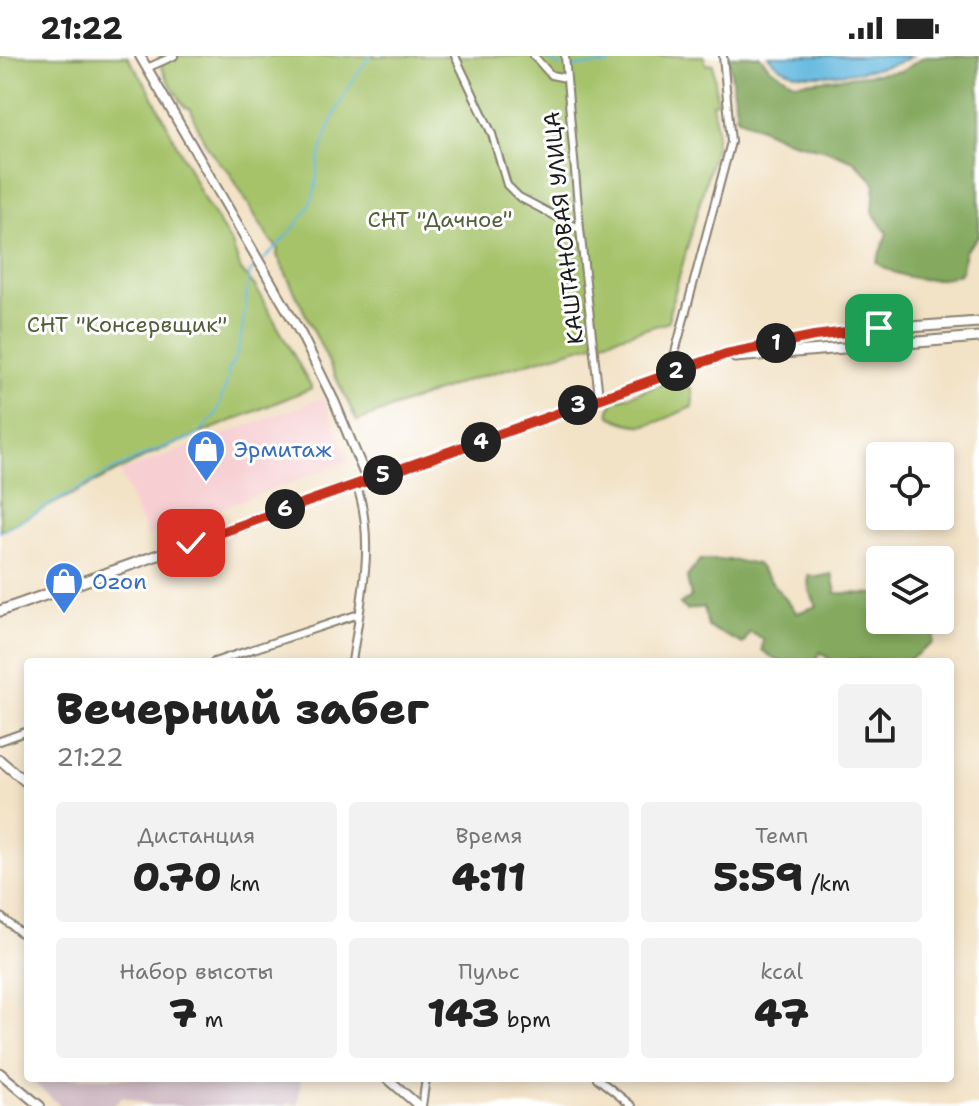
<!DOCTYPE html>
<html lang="ru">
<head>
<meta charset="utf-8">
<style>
  :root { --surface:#fff; --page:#f2f2f2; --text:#222; --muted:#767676 }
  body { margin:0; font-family:"Shantell Sans",sans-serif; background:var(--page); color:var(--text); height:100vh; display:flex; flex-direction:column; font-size:30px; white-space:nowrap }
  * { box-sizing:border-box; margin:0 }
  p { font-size:26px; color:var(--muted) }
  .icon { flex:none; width:44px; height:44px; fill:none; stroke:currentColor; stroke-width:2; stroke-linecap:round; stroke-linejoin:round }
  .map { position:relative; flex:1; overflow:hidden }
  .details { position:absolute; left:24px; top:602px; width:930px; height:424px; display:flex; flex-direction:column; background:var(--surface); border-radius:8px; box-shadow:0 4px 12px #0003 }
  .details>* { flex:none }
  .controls { position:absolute; left:866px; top:386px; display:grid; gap:16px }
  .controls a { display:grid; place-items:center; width:88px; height:88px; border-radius:8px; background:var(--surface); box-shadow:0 4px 12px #0003; font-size:40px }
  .pin { position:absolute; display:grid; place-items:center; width:68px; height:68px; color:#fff; margin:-34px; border-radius:16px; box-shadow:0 4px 12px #0006 }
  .km { position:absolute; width:40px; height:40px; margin:-20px; border-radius:50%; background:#222; color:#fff; font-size:22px; line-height:40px; text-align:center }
  .round { display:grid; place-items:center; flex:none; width:84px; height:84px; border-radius:8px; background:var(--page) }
  .overview { display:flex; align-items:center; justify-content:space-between; height:136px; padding:0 32px }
  h1 { font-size:44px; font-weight:800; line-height:60px }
  .metrics { display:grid; grid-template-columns:repeat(3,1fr); gap:12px; height:136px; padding:8px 32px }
  .metrics div { display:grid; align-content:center; border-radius:8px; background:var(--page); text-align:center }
  .metrics b { font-size:40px; font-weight:800 }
  .metrics small { font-size:22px; font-weight:400 }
  .metrics p { font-size:22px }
  .status { display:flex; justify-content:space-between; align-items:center; height:56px; padding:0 40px; background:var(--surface); direction:ltr }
  .status svg { height:22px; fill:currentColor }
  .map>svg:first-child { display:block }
  .built { fill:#f7cfd2 }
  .industrial { fill:#d2bdc6 }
  .green { fill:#a6c36a; stroke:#617043; stroke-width:2 }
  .forest { fill:#84a95e; stroke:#50623d; stroke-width:2 }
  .water { fill:#61b7de; stroke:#3e6a7d; stroke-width:2 }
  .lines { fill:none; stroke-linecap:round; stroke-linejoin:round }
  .stream { stroke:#61b7de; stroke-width:2 }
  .street-casing { stroke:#877f71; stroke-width:10 }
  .secondary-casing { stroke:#877f71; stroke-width:12 }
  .primary-casing { stroke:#877f71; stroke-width:13 }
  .street { stroke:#fff; stroke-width:6 }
  .secondary { stroke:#fff; stroke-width:8 }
  .primary { stroke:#fff; stroke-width:9 }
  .route-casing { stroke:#fff; stroke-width:16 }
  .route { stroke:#c8321e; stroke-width:10 }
  .labels { text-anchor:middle; stroke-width:6; stroke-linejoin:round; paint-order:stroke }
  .park-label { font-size:22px; fill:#535f3b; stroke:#fff }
  .street-label { font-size:22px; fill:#1c1c1c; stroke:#fff }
  .shop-label { font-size:22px; fill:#366cbe; stroke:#fff; text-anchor:start }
</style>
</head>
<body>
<div class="status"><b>21:22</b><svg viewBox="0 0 49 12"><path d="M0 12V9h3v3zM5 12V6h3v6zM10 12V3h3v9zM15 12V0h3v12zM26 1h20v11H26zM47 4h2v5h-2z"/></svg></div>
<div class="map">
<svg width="979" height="1050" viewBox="0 0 979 1050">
  <rect width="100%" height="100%" fill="#fff"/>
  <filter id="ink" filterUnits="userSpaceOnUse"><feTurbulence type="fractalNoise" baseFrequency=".0125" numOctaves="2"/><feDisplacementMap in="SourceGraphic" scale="16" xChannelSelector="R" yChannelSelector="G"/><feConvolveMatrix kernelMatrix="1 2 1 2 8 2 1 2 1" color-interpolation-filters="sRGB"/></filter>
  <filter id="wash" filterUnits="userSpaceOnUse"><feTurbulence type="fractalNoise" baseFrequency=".006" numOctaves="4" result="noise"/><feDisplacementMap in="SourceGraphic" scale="32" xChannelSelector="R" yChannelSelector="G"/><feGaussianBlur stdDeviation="1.8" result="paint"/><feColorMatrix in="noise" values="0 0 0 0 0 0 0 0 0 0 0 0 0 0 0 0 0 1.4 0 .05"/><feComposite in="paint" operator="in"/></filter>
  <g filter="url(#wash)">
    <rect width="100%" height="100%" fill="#f2e2c6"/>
    <path class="built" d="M323,342L349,405L147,480L120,416Z"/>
    <path class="industrial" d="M40,1022H301L298,1049L288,1047L287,1050H153L123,1041L113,1050H61L35,1028Z"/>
    <path class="green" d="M0,0H127L150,35L206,147L232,188L241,214L255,230L312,332L153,397L0,475Z
      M159,0H704L706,9L713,8L717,46L712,47L717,73L715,92L669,257V266L465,325L357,365L277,199L278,192L269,183L228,114C211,103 196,71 191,53L185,51C176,36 160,16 159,0Z
      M671,325C689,326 696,332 692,351C657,365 647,379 610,360L609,353L614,345Z"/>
    <path class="forest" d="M729,0H760L769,11L795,27L902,15L925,0H979V180L965,195L961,217C934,229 900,223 876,207L887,177L873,157L875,127L854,105L826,94L788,85L737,61Z
      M700,504H729L757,508L797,557L817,550L809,535L808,519L817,521L832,518L836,537L880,538V564H934L936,566L933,587L906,606L859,604L830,606V604L820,596L815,606H779L762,594L763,583L750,576L743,588L708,571L704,551L687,554L680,548L691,541L687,521Z"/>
    <path class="water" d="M768,0H912C893,14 818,23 794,17C784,14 774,8 768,0Z"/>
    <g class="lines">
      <path class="stream" d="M541,0L562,11
        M568,11L611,8
        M263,204C280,187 305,164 313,141C318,128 316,112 320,99C329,65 348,28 370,0
        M0,476L111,415L151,396L198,379L216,358L229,320L227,314C244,300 245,239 250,216L259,208"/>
    </g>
  </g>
  <g filter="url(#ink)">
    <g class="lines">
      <defs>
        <path id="street" d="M455,0L492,78L507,129L519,141L580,173
          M534,0L551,19L566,22
          M565,0L580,173L599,341
          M147,12L174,0
          M672,316L673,304L731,86L723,0
          M214,606L359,558
          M352,606C360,548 377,485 356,428
          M0,685L28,675
          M0,860L28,883
          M597,1022L632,1050
          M422,1050L426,1022"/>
        <path id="secondary" d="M140,0L301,278L335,347L367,424
          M0,704L28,728
          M0,1017L40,1050
          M387,1022L419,1050"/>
        <path id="primary" d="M735,301L979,281
          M0,555L726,298L840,276L979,266"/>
      </defs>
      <use href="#street" class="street-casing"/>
      <use href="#secondary" class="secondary-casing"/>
      <use href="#primary" class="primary-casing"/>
      <use href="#street" class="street"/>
      <use href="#secondary" class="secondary"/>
      <use href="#primary" class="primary"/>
    </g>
  </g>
  <g class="lines" filter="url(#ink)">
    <defs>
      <path id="route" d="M191,487L726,298L814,280L879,272"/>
    </defs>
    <use href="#route" class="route-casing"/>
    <use href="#route" class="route"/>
  </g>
  <defs>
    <symbol id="shop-pin" viewBox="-11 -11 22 30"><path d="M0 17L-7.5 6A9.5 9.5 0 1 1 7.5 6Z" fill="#3f7fe0" stroke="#fff"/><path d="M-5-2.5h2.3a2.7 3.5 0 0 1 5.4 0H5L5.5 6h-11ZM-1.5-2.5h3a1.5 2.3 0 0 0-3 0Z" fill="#fff"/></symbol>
  </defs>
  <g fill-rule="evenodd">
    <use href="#shop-pin" x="184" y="371" width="44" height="60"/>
    <use href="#shop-pin" x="42" y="503" width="44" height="60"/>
  </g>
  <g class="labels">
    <g class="park-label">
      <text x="440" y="171">СНТ "Дачное"</text>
      <text x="127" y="276">СНТ "Консервщик"</text>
    </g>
    <g class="street-label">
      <text transform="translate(563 172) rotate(-96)" y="8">КАШТАНОВАЯ УЛИЦА</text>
    </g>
    <g class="shop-label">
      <text x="234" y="401">Эрмитаж</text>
      <text x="92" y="533">Ozon</text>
    </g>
  </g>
</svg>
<div class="controls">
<a><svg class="icon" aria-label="locate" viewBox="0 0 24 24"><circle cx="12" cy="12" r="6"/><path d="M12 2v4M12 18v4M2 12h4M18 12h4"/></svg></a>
<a><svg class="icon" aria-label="layers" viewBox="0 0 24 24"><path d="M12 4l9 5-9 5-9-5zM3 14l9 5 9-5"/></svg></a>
</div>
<div class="pin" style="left:879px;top:272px;background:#1e9e55"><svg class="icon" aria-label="arrive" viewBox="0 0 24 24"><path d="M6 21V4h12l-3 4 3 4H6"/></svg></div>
<div class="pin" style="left:191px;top:487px;background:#d93025"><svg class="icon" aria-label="check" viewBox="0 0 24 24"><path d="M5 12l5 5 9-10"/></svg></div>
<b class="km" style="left:776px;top:287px">1</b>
<b class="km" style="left:676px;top:315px">2</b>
<b class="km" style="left:578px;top:349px">3</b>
<b class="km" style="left:481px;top:386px">4</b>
<b class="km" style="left:383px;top:419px">5</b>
<b class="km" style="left:285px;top:453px">6</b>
<section class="details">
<div class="overview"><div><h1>Вечерний забег</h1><p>21:22</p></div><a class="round"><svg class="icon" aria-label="share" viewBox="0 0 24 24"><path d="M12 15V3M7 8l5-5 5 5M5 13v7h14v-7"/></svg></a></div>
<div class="metrics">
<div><p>Дистанция</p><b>0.70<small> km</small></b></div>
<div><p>Время</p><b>4:11</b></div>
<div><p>Темп</p><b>5:59<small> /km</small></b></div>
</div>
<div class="metrics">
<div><p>Набор высоты</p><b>7<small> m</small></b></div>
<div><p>Пульс</p><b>143<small> bpm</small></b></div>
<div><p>kcal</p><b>47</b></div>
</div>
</section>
</div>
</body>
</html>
